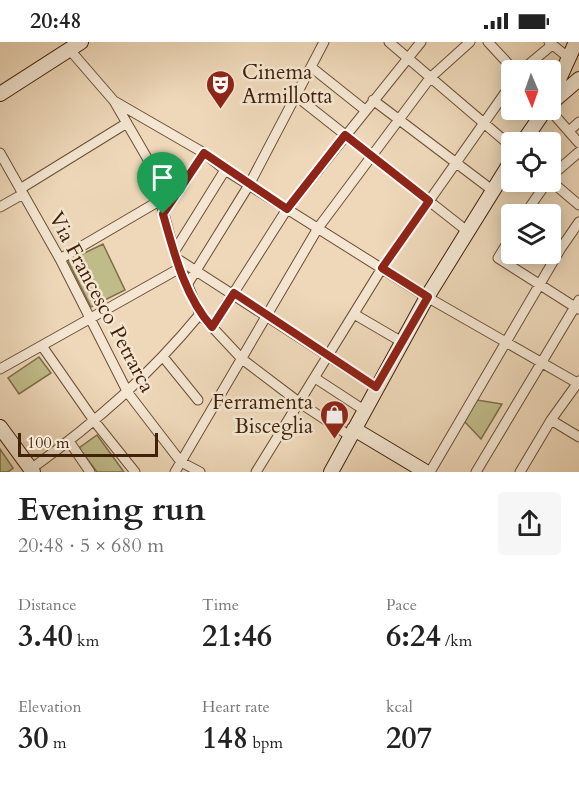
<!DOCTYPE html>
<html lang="en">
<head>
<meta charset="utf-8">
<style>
  :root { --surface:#fff; --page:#f6f6f6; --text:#222; --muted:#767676 }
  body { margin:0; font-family:Cardo,serif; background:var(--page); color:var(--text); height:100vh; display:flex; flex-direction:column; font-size:22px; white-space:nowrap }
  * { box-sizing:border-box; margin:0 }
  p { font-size:20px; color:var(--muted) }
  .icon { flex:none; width:33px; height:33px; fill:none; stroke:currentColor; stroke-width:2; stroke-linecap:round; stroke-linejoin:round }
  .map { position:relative; height:430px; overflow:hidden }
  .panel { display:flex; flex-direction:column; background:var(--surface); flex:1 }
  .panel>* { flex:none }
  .needle { width:39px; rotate:178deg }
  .buttons { position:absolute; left:501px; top:18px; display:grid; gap:12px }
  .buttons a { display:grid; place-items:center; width:60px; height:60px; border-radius:6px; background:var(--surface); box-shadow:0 3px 15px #0003; font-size:30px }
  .scale { position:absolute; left:18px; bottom:15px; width:140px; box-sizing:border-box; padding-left:6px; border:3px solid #41210a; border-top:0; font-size:16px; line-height:21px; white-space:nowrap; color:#41210a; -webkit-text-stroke:4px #f4e6d2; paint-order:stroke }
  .pin { position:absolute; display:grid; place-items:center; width:51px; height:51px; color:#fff; margin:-62px -26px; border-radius:50% 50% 50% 0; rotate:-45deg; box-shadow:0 0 6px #0007 }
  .pin .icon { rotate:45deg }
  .round { display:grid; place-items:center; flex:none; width:63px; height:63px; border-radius:6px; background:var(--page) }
  .summary { display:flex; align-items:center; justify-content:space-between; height:102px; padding:0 18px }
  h1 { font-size:33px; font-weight:700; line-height:45px }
  .figures { display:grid; grid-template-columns:repeat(3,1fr); gap:9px; height:102px; padding:6px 18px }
  .figures div { display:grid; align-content:center }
  .figures b { font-size:30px; font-weight:700 }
  .figures small { font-size:16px; font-weight:400 }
  .figures p { font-size:16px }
  .status { display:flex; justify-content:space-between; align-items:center; height:42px; padding:0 30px; background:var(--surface); direction:ltr }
  .status svg { height:16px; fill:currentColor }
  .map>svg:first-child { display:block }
  .green { fill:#c0bc8a; stroke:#806e4a; stroke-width:1.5 }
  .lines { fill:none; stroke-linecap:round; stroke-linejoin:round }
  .street-casing { stroke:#6c4f36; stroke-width:11 }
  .secondary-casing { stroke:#41210a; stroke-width:16 }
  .street { stroke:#f4e6d2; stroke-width:9 }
  .secondary { stroke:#f4e6d2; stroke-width:14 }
  .route-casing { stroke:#fff; stroke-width:12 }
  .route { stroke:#8f2418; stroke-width:8 }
  .labels { text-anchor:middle; stroke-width:5; stroke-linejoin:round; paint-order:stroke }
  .poi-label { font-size:21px; fill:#41210a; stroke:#f4e6d2; text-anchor:start }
  .street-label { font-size:21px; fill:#41210a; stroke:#f4e6d2 }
</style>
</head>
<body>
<div class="status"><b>20:48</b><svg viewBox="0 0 49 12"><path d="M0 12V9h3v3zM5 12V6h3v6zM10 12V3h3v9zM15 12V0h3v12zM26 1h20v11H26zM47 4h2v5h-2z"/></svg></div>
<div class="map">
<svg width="579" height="430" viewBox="0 0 579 430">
  <rect width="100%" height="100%" fill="#eed8b9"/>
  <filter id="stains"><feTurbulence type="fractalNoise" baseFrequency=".00333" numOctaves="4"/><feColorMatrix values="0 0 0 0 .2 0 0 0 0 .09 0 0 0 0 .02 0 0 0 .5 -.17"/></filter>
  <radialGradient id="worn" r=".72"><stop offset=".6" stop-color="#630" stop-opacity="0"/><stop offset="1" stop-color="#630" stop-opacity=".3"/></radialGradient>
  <path class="green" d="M103,202L125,248L91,265L68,219Z
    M39,315L51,331L19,352L8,336Z
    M477,358L502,362L481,397L464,379Z
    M97,393L124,430H97L79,406Z
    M0,407L13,426L8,430H0Z"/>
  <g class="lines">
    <defs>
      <path id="street" d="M389,0L512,105
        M488,0L514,28
        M549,0L569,16
        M69,7L114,59L150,121L176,216L200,272L242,317L300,361L350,394
        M311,25L365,68
        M522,28L552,3
        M296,54L467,189
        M373,58L492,148
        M114,59L204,111L225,128L427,255L579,342
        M550,68L579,101
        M569,89L579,80
        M0,111L60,217L128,351L181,420L200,430
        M550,132L552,140L579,163
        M550,135L579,110
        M20,147L127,81
        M0,165L23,152
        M163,172L204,111
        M525,172L547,140
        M512,193L498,216L578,267
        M174,210L225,128
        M176,216L376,345
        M60,217L159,159
        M187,243L249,143L324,0
        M354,272L402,300
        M212,285L287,167L421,0
        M42,304L95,380L135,430
        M164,316L198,358
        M0,327L180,226
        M315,336L364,368
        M551,378L579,395
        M69,399L90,430
        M31,427C96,380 149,334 200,272
        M175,430L318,186L430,36L470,0
        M256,430L382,226L512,41
        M430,430L561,206L579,180
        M476,430L579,258
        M520,430L551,378L579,339"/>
      <path id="secondary" d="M0,52L81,0
        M550,57L576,0
        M550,62L579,37
        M523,100L545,68
        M0,385L33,430
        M354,387L426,430
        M331,430L427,255L512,118"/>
    </defs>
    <use href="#street" class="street-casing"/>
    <use href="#secondary" class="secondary-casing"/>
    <use href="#street" class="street"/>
    <use href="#secondary" class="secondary"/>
  </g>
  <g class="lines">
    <defs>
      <path id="route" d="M345,93L429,159L382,226L428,255L376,345L234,251L212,285C185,255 174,211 163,172L204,111L287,167Z"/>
    </defs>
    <use href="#route" class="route-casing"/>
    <use href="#route" class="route"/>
  </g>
  <defs>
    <symbol id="theatre-pin" viewBox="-11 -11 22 30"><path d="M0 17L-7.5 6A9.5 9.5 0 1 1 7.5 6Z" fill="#8f2418" stroke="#f4e6d2"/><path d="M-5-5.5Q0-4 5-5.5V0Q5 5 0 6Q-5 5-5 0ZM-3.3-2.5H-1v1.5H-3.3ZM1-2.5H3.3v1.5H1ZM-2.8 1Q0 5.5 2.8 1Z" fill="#fff"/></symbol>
    <symbol id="shop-pin" viewBox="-11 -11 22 30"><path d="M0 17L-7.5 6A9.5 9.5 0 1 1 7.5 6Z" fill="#8f2418" stroke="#f4e6d2"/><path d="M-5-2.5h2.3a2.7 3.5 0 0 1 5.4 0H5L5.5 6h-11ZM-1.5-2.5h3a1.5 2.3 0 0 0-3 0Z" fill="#fff"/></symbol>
  </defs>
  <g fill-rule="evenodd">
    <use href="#theatre-pin" x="204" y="26" width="33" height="45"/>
    <use href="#shop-pin" x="318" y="356" width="33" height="45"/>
  </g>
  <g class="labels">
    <g class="poi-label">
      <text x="242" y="37">Cinema<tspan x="242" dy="24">Armillotta</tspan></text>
      <text x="313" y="367" text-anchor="end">Ferramenta<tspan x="313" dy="24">Bisceglia</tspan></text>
    </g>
    <g class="street-label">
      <text transform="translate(102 260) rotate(62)" y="7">Via Francesco Petrarca</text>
    </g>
  </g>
  <rect width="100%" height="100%" filter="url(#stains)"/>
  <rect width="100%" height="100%" fill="url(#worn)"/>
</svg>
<div class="buttons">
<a><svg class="needle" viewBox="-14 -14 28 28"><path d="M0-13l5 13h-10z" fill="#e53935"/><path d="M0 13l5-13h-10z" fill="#767676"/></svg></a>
<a><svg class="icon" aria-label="locate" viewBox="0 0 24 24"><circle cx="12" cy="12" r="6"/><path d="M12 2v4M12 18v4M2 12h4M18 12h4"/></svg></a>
<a><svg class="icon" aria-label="layers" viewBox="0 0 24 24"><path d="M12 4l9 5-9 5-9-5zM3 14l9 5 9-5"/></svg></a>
</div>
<div class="scale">100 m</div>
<div class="pin" style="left:163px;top:172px;background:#1e9e55"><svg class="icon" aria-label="arrive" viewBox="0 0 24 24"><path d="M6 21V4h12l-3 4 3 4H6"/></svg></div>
</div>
<section class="panel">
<div class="summary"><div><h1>Evening run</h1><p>20:48 · 5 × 680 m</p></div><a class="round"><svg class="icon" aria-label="share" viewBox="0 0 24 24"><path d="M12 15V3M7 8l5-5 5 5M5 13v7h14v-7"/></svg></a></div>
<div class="figures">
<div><p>Distance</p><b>3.40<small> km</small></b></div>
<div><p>Time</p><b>21:46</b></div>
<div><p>Pace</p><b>6:24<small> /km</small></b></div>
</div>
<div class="figures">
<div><p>Elevation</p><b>30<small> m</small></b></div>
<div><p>Heart rate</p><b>148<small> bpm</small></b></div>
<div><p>kcal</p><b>207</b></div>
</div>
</section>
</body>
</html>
